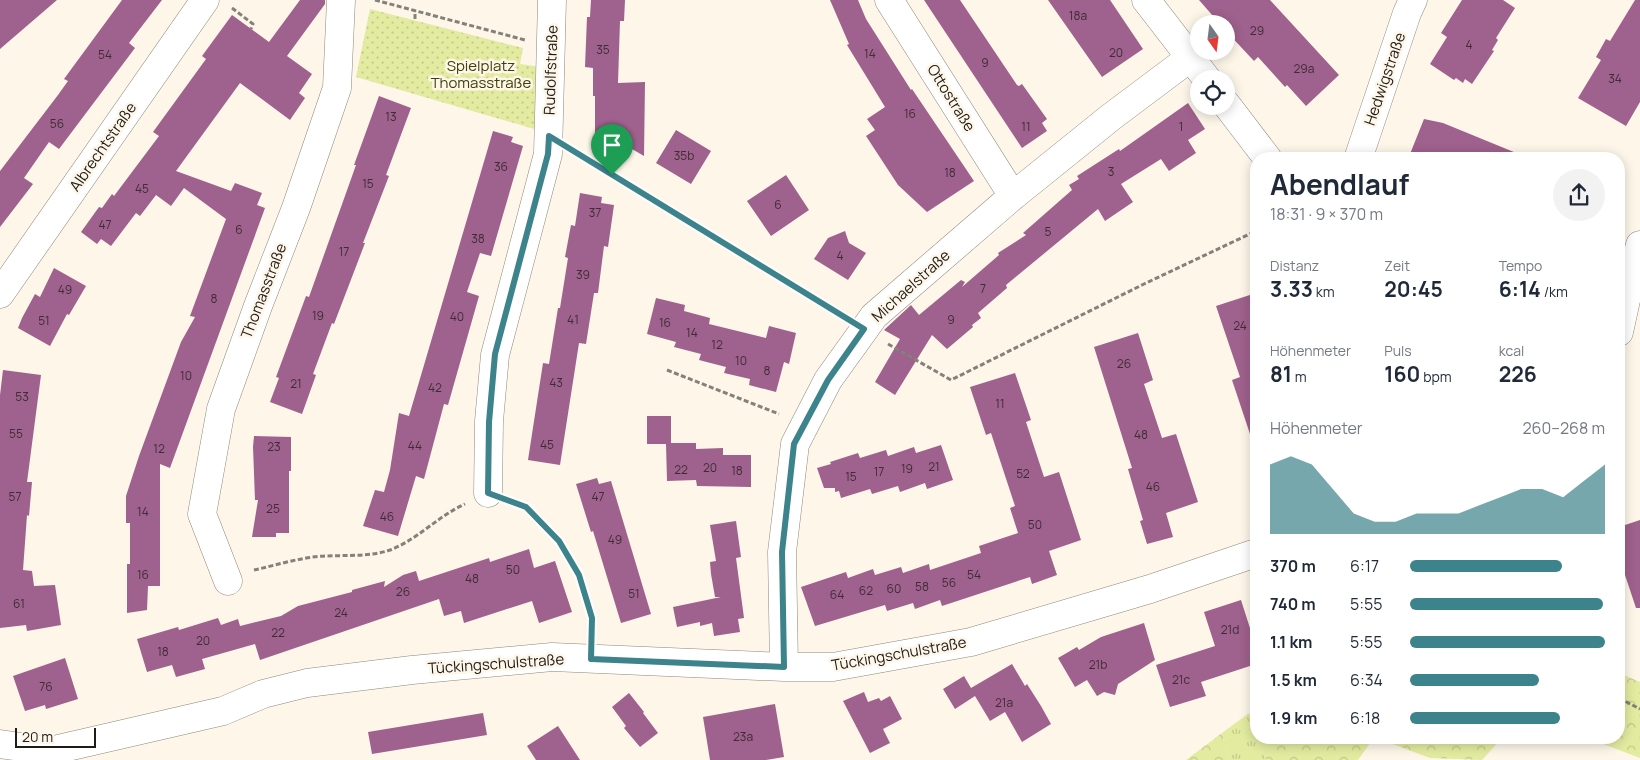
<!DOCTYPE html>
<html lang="de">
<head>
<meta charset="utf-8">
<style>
  :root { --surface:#fff; --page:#f2f2f3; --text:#1f2937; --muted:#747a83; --accent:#3c838b }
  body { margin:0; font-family:Manrope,sans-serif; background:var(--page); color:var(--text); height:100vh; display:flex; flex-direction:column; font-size:19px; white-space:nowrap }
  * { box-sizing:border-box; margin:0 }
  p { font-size:16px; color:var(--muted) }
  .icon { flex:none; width:28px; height:28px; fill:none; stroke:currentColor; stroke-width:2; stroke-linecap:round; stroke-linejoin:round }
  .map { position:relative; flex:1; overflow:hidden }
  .side { position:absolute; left:1250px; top:152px; width:375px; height:592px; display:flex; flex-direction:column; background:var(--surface); border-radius:20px; box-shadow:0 2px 12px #0003 }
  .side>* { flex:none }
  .needle { width:32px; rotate:166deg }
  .buttons { position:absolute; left:1190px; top:15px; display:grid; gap:10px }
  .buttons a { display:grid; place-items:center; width:45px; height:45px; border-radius:50%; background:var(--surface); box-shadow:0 2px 12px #0003; font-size:25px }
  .scale { position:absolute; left:15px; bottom:12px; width:81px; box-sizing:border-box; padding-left:5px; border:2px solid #1f1c18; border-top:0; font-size:14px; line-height:18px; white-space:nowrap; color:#1f1c18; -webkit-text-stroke:4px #fdf6e9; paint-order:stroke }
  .pin { position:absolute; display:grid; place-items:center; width:42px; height:42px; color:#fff; margin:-51px -21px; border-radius:50% 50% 50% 0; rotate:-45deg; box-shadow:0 0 5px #0007 }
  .pin .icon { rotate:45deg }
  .round { display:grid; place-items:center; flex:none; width:52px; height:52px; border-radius:26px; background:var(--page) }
  .summary { display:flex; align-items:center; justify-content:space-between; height:85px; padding:0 20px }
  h1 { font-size:28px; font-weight:700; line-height:38px }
  .stats { display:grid; grid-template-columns:repeat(3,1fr); gap:8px; height:85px; padding:5px 20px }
  .stats div { display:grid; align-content:center }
  .stats b { font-size:21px; font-weight:700 }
  .stats small { font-size:14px; font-weight:400 }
  .stats p { font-size:14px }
  .chart { height:140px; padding:10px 20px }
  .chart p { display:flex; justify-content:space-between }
  .chart svg { width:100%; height:90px; margin-top:5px; fill:var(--accent); opacity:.7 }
  ul { padding:0 20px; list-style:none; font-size:16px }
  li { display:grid; grid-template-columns:80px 60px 1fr; align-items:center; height:38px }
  li i { height:12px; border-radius:6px; background:var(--accent) }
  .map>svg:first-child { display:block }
  .grass { fill:url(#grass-tufts) }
  .forest { fill:url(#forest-crowns) }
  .park { fill:url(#park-dots) }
  .building { fill:#9f618d }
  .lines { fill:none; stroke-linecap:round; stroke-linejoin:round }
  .minor-casing { stroke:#8e887b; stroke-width:29 }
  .path { stroke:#858078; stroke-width:3; stroke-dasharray:5 2.5; stroke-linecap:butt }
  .minor { stroke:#fff; stroke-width:28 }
  .route-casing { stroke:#fff; stroke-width:10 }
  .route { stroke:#3c838b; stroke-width:6 }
  .labels { text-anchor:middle; stroke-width:5; stroke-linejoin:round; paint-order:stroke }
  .number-label { font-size:12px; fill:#3f2d35 }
  .park-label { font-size:15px; fill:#3d4104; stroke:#fdf6e9 }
  .street-label { font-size:15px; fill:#1f1c18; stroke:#fdf6e9 }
</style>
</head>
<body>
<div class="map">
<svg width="1640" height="760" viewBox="0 0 1640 760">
  <defs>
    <pattern id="grass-tufts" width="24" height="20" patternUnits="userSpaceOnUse" patternTransform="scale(1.25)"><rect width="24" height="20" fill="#e3eba0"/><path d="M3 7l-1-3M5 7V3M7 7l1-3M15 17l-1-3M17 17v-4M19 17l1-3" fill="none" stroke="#c2c989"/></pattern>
    <pattern id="forest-crowns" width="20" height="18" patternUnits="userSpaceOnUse" patternTransform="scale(1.25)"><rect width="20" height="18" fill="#e3eba0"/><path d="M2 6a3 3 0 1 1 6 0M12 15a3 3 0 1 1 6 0" fill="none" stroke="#c2c989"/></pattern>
    <pattern id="park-dots" width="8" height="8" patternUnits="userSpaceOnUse" patternTransform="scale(1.25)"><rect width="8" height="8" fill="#e3eba0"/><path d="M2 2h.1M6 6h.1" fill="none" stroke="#c2c989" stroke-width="1.8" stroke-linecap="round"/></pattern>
  </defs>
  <rect width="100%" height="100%" fill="#fdf6e9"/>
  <path class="grass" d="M1249,713L1262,753L1268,760H1229L1222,733Z"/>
  <path class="forest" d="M1619,673L1640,682V758L1590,739H1619Z
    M1222,733L1229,760H1186Z
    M1257,739H1373L1358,760H1268L1262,753Z
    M1379,739H1501L1482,760L1430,758Z"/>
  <path class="park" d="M370,9L523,48L520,64L541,67V131L356,77Z"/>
  <path class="building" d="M0,0H57L0,49Z
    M122,0H162L129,43L135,48L59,149L49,142L24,178L33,184L0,227V171L58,95L68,81L64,79Z
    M300,0H325V4L287,56L312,74L299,93L305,98L290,120L240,83L176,171L231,191L235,183L262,193L257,205L265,208L170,468L160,464V586H148L147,610L127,613V564H130V523H126V496L139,456L181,342L195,317L190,316L226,219L184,188L171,206L156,195L140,216L136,213L111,246L101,239L97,244L81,232L99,207L102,208L112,194L114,196L159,136L153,132L206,59L202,56L232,15L269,42Z
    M591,0H625L624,21H620L618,83L645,82L644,156L620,142V158L597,155V143H595V96H593V68L585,67L587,17H590Z
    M830,0H858L866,19L911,90L912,89L974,181L927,212L898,185L866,136L875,130L867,119L885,107L847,45L849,44Z
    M924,0H960L1017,85L1019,86L1022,84L1047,119L1042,123L1047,131L1022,148Z
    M1048,0H1110L1143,49L1102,77Z
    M1199,0H1270L1339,75L1306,106L1287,85L1285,87L1258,57L1254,61L1226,31V24H1220Z
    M1462,0H1503L1515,8L1496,38L1498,40L1492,50L1494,51L1472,84L1465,79L1463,83L1456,78L1454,80L1430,64L1447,37L1441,33Z
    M1635,0H1640V102L1626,126L1578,98L1601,60L1596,57L1606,39L1610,41Z
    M379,96L411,108L386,175L389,176L363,243H365L334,324L332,323L313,374L316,375L302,414L270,402L279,378L276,377L306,296L309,297L356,165H354Z
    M1188,103L1205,129L1188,140L1196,153L1169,171L1161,159L1121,184L1133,202L1105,221L1098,209L1006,285L1007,288L978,313L981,318L972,325L973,327L947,349L932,335L895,395L875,382L900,339L884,330L911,305L919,315L961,280L965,282L962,287L999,255L998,253L1026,235L1023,233L1072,190L1069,185L1079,179L1077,176L1119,149L1120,151Z
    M1424,119L1443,123L1526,157V159H1408Z
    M676,130L711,151L691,184L656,163Z
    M493,131L513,137L511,142L523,146L491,256L480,253L467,292L479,296L448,405L444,404L424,479L416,476L398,536L363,526L375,490L384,492L390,470L399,413L409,416Z
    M786,175L809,210L771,236L747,201Z
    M580,193L602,197L601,203L614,205L608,247L604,246L598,293H594L586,344L579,343L560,465L528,460L543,363L549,364L558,308H560L568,258L565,257L571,225L575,226Z
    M845,231L849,243L866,253L848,280L814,259L828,238Z
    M54,268L86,286L69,315L67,314L50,346L18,328L22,318L35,294L40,297Z
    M1256,293V439L1252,440L1232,380L1240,377L1216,306Z
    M656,298L685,305L684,311L710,318L709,324L766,338L769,326L796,333L789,364L784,362L776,392L749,385L750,379L724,373L726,367L699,360L701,354L674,347L676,342L647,334Z
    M1138,333L1153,380L1144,384L1162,438L1176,434L1198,502L1166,513L1173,537L1147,544L1140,521L1143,520L1128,469L1132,468L1094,347Z
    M3,370L41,375L27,482H32L29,516L27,515L23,570L32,571L34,586L55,585L61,625L27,631L26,625L0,628V395Z
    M1015,373L1031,420L1026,422L1044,477L1059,472L1081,540L1049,551L1057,575L1032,584L1030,577L942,606L940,600L915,609L913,603L887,611L885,605L815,626L801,587L846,572L848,578L873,569L875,575L901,567L903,573L929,564L930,570L981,553L979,546L1018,533L1010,508L1015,506L991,433L986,435L970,387Z
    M647,416H671V443H696V449L723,448V455H751V487L697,486L696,480L667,481L666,444H647Z
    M254,436L291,437V471H289V533H276V537H252L258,500H255L253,447Z
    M941,445L953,480L927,489L925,483L900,492L898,486L872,494L870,489L841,498L839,491L835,492V488H824L817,468L831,464L830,462L858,453L860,458L886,450L888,456L914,447L916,453Z
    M597,478L599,484L611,481L651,614L621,623L593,531L591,532L576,484Z
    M1640,520V608H1636L1619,557V527Z
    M736,521L741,557L736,558L744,618L738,619L740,632L714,636L712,623L700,626V622L677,627L673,607L721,597H715L711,574L710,562L716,561L710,525Z
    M529,549L534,568L555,561L572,612L539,623L532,601L464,623L461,611L444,616L439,599L260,660L255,644L202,659L205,669L176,677L172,665L147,672L137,639L178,627L179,630L218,618L221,625L238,619L240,626L281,616L298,606L352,592V590L385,581L384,587L403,575L416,571L419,581L489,558L490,562Z
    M1241,600L1256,647V664L1201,682L1206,696L1170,707L1156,665L1215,646L1204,612Z
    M1144,623L1155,660L1118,684L1115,695L1104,692L1097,696L1087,680L1075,687L1058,658L1077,647L1079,650L1101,637Z
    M65,658L78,699L46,709L45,705L25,711L13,676Z
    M1012,664L1025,686L1027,684L1041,706L1051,724L1022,742L1005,712L990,721L975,696L955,709L943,689L964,676L971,688Z
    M864,692L868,702L879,698L881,701L890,696L902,719L883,729L890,743L870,753L843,701Z
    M629,693L644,712L643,713L658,733L640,747L624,728L626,726L612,707Z
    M775,704L784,757L766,760H710L703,717Z
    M483,713L487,735L372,754L368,732Z
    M558,726L580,760H536L527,746Z"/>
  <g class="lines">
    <defs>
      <path id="minor" d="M889,0L1013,196
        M1146,0L1207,79
        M1226,104L1268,159
        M1358,159L1407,13L1413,0
        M0,294L205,0
        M1619,332L1631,277L1640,245
        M488,493L489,421L495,355L548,154L552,0
        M228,581L202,514L221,409L258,306L296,208L337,88L341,0
        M784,667L782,552L795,444L828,380L874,316L1013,196L1111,117L1191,57
        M0,744L50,751L223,711L263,694L307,683L412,670L552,657L784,667H833L971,642L1150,589L1256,553"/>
    </defs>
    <use href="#minor" class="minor-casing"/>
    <path class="path" d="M375,0L525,40
      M232,8L253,24L251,29
      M415,19V11
      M575,152L840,315
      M888,344L951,380L1144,284L1256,231
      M667,370L779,414
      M512,502L526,507L559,541L579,575L592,618V633
      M254,570C277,565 301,557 325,556C347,555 369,557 390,550C417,540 438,516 465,504
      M1619,698L1640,709"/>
    <use href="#minor" class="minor"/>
  </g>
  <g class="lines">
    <defs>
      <path id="route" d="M549,136L864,329L828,380L794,444L782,552L784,667L591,659L592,618L579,575L559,541L526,507L488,493L489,422L495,354L548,154Z"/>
    </defs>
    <use href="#route" class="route-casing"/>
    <use href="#route" class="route"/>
  </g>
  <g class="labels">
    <g class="number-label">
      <text x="1078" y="20">18a</text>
      <text x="1257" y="35">29</text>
      <text x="1469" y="49">4</text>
      <text x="603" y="54">35</text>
      <text x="1116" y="57">20</text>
      <text x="870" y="58">14</text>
      <text x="105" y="59">54</text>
      <text x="985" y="67">9</text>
      <text x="1304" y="73">29a</text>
      <text x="1615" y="83">34</text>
      <text x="910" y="118">16</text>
      <text x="391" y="121">13</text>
      <text x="57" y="128">56</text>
      <text x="1026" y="131">11</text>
      <text x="1181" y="131">1</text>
      <text x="684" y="160">35b</text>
      <text x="501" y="171">36</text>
      <text x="1111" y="176">3</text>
      <text x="950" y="177">18</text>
      <text x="368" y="188">15</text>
      <text x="142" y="193">45</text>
      <text x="778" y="209">6</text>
      <text x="595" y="217">37</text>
      <text x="105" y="229">47</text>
      <text x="239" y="234">6</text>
      <text x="1048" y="236">5</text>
      <text x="478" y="243">38</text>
      <text x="344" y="256">17</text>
      <text x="840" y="260">4</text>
      <text x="583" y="279">39</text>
      <text x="983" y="293">7</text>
      <text x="65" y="294">49</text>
      <text x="214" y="303">8</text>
      <text x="318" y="320">19</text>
      <text x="457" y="321">40</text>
      <text x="573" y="324">41</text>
      <text x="951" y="324">9</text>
      <text x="44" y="325">51</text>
      <text x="665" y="327">16</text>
      <text x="1240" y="330">24</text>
      <text x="692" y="337">14</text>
      <text x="717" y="349">12</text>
      <text x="741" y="365">10</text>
      <text x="1124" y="368">26</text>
      <text x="767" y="375">8</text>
      <text x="186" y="380">10</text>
      <text x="556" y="387">43</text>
      <text x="296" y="388">21</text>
      <text x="435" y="392">42</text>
      <text x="22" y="401">53</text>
      <text x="1000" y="408">11</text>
      <text x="16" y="438">55</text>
      <text x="1141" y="439">48</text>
      <text x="547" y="449">45</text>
      <text x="415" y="450">44</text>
      <text x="274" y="451">23</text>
      <text x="159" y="453">12</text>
      <text x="934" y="471">21</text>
      <text x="710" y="472">20</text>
      <text x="907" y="473">19</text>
      <text x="681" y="474">22</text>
      <text x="737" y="475">18</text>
      <text x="879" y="476">17</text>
      <text x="1023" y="478">52</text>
      <text x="851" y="481">15</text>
      <text x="1153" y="491">46</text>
      <text x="15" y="501">57</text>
      <text x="598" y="501">47</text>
      <text x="273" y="513">25</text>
      <text x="143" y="516">14</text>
      <text x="387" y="521">46</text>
      <text x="1035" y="529">50</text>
      <text x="615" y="544">49</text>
      <text x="513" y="574">50</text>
      <text x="143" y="579">16</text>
      <text x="974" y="579">54</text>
      <text x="472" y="583">48</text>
      <text x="949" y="587">56</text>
      <text x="922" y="591">58</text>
      <text x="894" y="593">60</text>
      <text x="866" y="595">62</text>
      <text x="403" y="596">26</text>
      <text x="634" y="598">51</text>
      <text x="837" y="599">64</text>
      <text x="19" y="608">61</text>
      <text x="341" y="617">24</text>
      <text x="1230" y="634">21d</text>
      <text x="278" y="637">22</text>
      <text x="203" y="645">20</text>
      <text x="163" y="656">18</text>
      <text x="1098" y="669">21b</text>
      <text x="1181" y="684">21c</text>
      <text x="46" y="691">76</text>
      <text x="1004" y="707">21a</text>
      <text x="743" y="741">23a</text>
    </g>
    <g class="park-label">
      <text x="481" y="71">Spielplatz<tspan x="481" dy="17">Thomasstraße</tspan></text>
    </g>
    <g class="street-label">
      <text transform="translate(551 70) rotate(-88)" y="5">Rudolfstraße</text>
      <text transform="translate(1385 79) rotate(-71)" y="5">Hedwigstraße</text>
      <text transform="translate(951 98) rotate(58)" y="5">Ottostraße</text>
      <text transform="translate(103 147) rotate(-55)" y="5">Albrechtstraße</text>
      <text transform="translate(911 286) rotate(-42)" y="5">Michaelstraße</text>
      <text transform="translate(264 291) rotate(-69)" y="5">Thomasstraße</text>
      <text transform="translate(899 654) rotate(-10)" y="5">Tückingschulstraße</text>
      <text transform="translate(496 664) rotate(-4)" y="5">Tückingschulstraße</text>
    </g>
  </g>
</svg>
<div class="buttons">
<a><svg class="needle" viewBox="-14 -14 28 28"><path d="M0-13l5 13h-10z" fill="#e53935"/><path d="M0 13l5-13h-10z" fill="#747a83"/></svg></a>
<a><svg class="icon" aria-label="locate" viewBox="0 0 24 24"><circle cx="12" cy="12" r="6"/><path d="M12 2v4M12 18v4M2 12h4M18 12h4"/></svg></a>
</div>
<div class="scale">20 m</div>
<div class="pin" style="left:612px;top:175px;background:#1e9e55"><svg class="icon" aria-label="arrive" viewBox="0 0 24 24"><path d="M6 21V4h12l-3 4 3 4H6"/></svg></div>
<section class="side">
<div class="summary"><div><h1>Abendlauf</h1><p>18:31 · 9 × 370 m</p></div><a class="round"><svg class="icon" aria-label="share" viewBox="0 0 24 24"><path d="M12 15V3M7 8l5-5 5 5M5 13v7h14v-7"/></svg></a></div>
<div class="stats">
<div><p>Distanz</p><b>3.33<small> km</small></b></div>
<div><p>Zeit</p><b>20:45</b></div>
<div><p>Tempo</p><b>6:14<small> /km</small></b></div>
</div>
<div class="stats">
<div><p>Höhenmeter</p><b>81<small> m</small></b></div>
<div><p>Puls</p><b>160<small> bpm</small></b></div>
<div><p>kcal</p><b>226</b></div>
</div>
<div class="chart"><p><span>Höhenmeter</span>260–268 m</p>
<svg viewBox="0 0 160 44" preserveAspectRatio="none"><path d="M0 44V10L10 6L20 10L30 22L40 34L50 38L60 38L70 34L80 34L90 34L100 30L110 26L120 22L130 22L140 26L150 18L160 10V44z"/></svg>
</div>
<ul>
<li><b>370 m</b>6:17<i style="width:78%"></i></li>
<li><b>740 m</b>5:55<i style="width:99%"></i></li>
<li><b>1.1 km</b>5:55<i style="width:100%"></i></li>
<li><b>1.5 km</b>6:34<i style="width:66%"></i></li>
<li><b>1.9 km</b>6:18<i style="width:77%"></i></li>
</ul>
</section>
</div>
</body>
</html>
